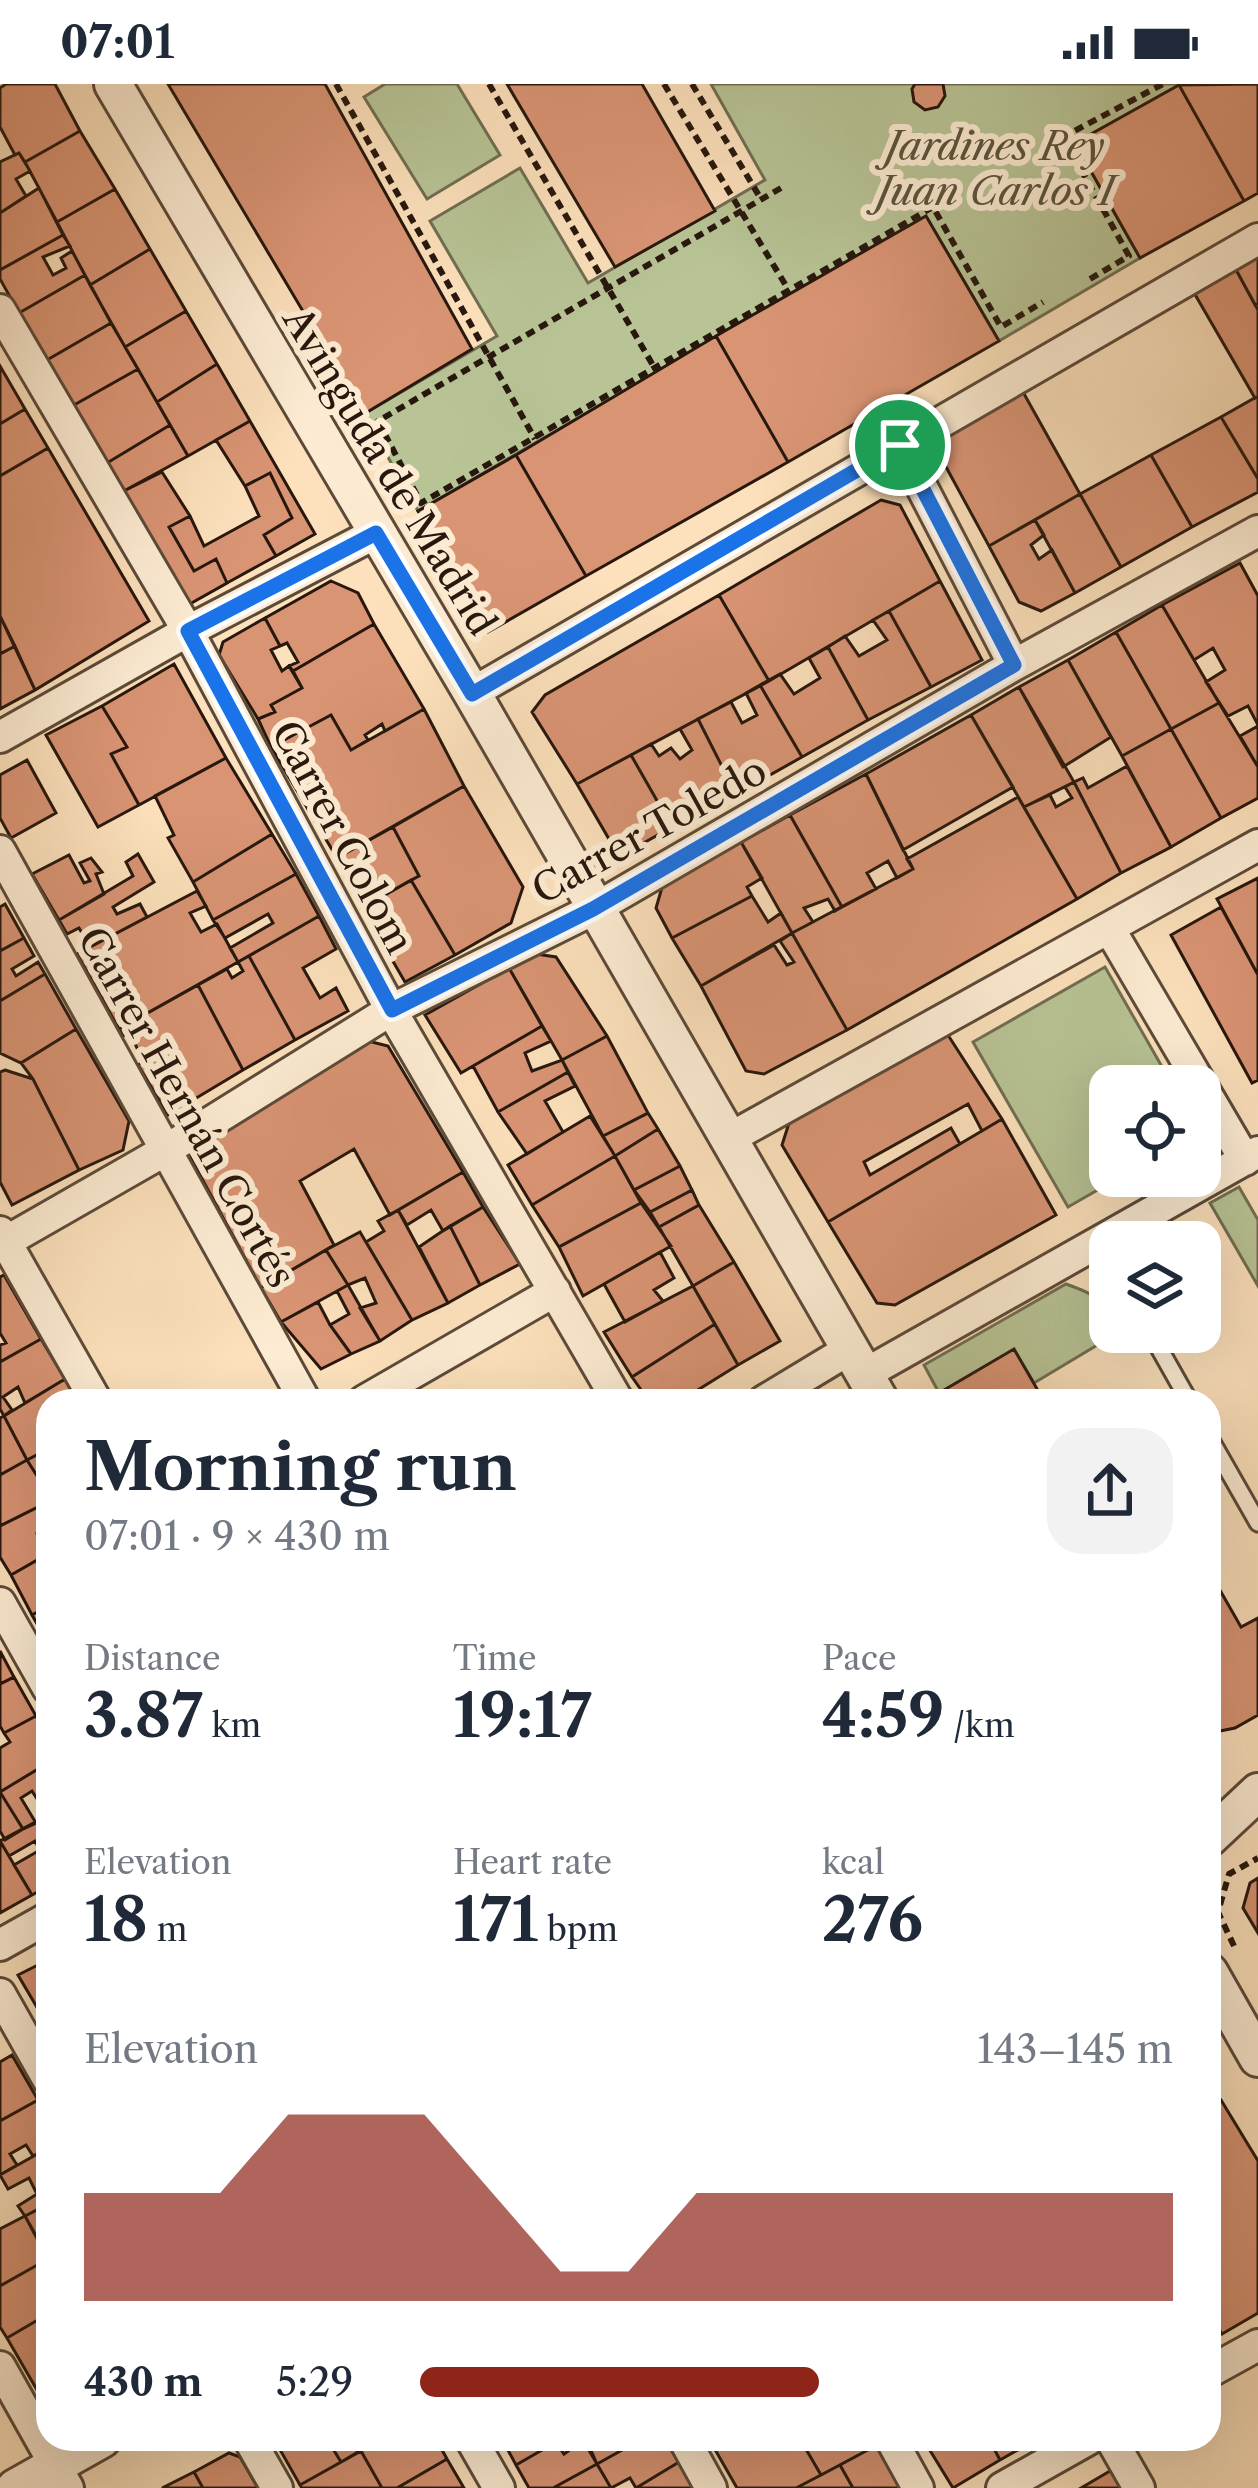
<!DOCTYPE html>
<html lang="en">
<head>
<meta charset="utf-8">
<style>
  :root { --surface:#fff; --page:#f2f2f3; --text:#1f2937; --muted:#747a83; --accent:#8f2418 }
  body { margin:0; font-family:"Libre Caslon Text",serif; background:var(--page); color:var(--text); height:100vh; display:flex; flex-direction:column; font-size:45px; white-space:nowrap }
  * { box-sizing:border-box; margin:0 }
  p { font-size:39px; color:var(--muted) }
  .icon { flex:none; width:66px; height:66px; fill:none; stroke:currentColor; stroke-width:2; stroke-linecap:round; stroke-linejoin:round }
  .map { position:relative; flex:1; overflow:hidden }
  .drawer { position:absolute; left:36px; top:1305px; width:1185px; height:1062px; display:flex; flex-direction:column; background:var(--surface); border-radius:36px; box-shadow:0 12px 48px #0002 }
  .drawer>* { flex:none }
  .fabs { position:absolute; left:1089px; top:981px; display:grid; gap:24px }
  .fabs a { display:grid; place-items:center; width:132px; height:132px; border-radius:24px; background:var(--surface); box-shadow:0 12px 48px #0002; font-size:60px }
  .pin { position:absolute; display:grid; place-items:center; width:102px; height:102px; color:#fff; margin:-51px; border:6px solid #fff; border-radius:50%; box-shadow:0 3px 12px #0007 }
  .round { display:grid; place-items:center; flex:none; width:126px; height:126px; border-radius:36px; background:var(--page) }
  .head { display:flex; align-items:center; justify-content:space-between; height:204px; padding:0 48px }
  h1 { font-size:66px; font-weight:700; line-height:90px }
  .stats { display:grid; grid-template-columns:repeat(3,1fr); gap:18px; height:204px; padding:12px 48px }
  .stats div { display:grid; align-content:center }
  .stats b { font-size:60px; font-weight:700 }
  .stats small { font-size:33px; font-weight:400 }
  .stats p { font-size:33px }
  .chart { height:336px; padding:24px 48px }
  .chart p { display:flex; justify-content:space-between }
  .chart svg { width:100%; height:216px; margin-top:12px; fill:var(--accent); opacity:.7 }
  ul { padding:0 48px; list-style:none; font-size:39px }
  li { display:grid; grid-template-columns:192px 144px 1fr; align-items:center; height:90px }
  li i { height:30px; border-radius:15px; background:var(--accent) }
  .status { display:flex; justify-content:space-between; align-items:center; height:84px; padding:0 60px; background:var(--surface); direction:ltr }
  .status svg { height:33px; fill:currentColor }
  .map>svg:first-child { display:block }
  .green { fill:#b8c496; stroke:#706e52; stroke-width:3 }
  .building { fill:#d99474; stroke:#27170d; stroke-width:3 }
  .lines { fill:none; stroke-linecap:round; stroke-linejoin:round }
  .service-casing { stroke:#5c4a39; stroke-width:21 }
  .minor-casing { stroke:#5c4a39; stroke-width:36 }
  .tertiary-casing { stroke:#5c4a39; stroke-width:42 }
  .path { stroke:#27170d; stroke-width:6; stroke-dasharray:9 6; stroke-linecap:butt }
  .service { stroke:#fdecd3; stroke-width:15 }
  .minor { stroke:#fdecd3; stroke-width:30 }
  .tertiary { stroke:#fdecd3; stroke-width:36 }
  .route-casing { stroke:#fff; stroke-width:24 }
  .route { stroke:#1a73e8; stroke-width:15 }
  .labels { text-anchor:middle; stroke-width:12; stroke-linejoin:round; paint-order:stroke }
  .park-label { font-size:39px; font-style:italic; fill:#5a543d; stroke:#fdecd3 }
  .street-label { font-size:39px; fill:#27170d; stroke:#fdecd3 }
</style>
</head>
<body>
<div class="status"><b>07:01</b><svg viewBox="0 0 49 12"><path d="M0 12V9h3v3zM5 12V6h3v6zM10 12V3h3v9zM15 12V0h3v12zM26 1h20v11H26zM47 4h2v5h-2z"/></svg></div>
<div class="map">
<svg width="1258" height="2404" viewBox="0 0 1258 2404">
  <rect width="100%" height="100%" fill="#fce1bc"/>
  <filter id="stains"><feTurbulence type="fractalNoise" baseFrequency=".00167" numOctaves="4"/><feColorMatrix values="0 0 0 0 .2 0 0 0 0 .09 0 0 0 0 .02 0 0 0 .5 -.17"/></filter>
  <radialGradient id="worn" r=".72"><stop offset=".6" stop-color="#630" stop-opacity="0"/><stop offset="1" stop-color="#630" stop-opacity=".3"/></radialGradient>
  <path class="green" d="M385,0H457L500,71L427,115L364,13Z
    M711,0H1181L1075,59L1140,174L999,257L926,132L418,427L364,330L497,252L430,137L520,84L588,199L765,96Z
    M1105,883L1173,1002H1110V1092H1122L1068,1123L973,958Z
    M1239,1103L1258,1136V1202L1210,1119Z
    M1066,1200C1093,1210 1110,1216 1110,1248H1119L1034,1299L1014,1266L939,1309L924,1281Z"/>
  <path class="building" d="M6,0H55L80,47L25,78L19,69L15,71L0,43V4Z
    M168,0H325L472,265L364,330Z
    M507,0H642L715,127L615,183Z
    M915,0H943L945,12L938,23L925,26L914,18L912,5Z
    M1258,0V109L1244,117L1179,1Z
    M1179,1L1244,117L1140,174L1075,59Z
    M80,47L115,105L57,138L25,78Z
    M19,69L30,87L16,95L26,112L0,129V78Z
    M39,104L63,151L0,186V129Z
    M115,105L150,165L90,201L57,138Z
    M926,132L999,257L788,378L716,252Z
    M63,151L70,162L43,173L53,191L66,184L61,174L72,167L85,191L19,229L0,195V186Z
    M150,165L186,227L125,263L90,201Z
    M1258,169V220L1255,221L1234,182Z
    M1234,182L1258,226V312L1255,314L1193,207Z
    M85,191L111,239L47,276L19,229Z
    M186,227L217,280L157,318L125,263Z
    M111,239L138,285L74,321L47,276Z
    M716,252L788,378L586,492L516,371Z
    M217,280L250,337L188,372L157,318Z
    M0,282L25,325L0,340Z
    M138,285L170,341L107,379L74,321Z
    M1023,308L1080,410L989,462L933,359Z
    M1258,312V395L1221,333Z
    M25,325L48,364L0,392V340Z
    M1221,333L1258,395V408L1192,443L1151,371Z
    M250,337L315,450L276,472L264,451L292,434L270,389L245,402L216,356Z
    M170,341L188,372L122,408L107,379Z
    M48,364L149,537L35,606L0,532V392Z
    M516,371L586,492L488,548L418,427Z
    M1151,371L1192,443L1121,483L1080,410Z
    M162,388L190,432L169,443L194,487L216,475L227,499L188,521L122,408Z
    M270,389L292,434L264,451L276,472L227,499L216,475L194,487L169,443L190,432L204,462L259,432L245,402Z
    M1080,410L1121,483L1075,509L1035,436Z
    M881,416L900,421L940,497L769,597L719,511Z
    M1035,436L1044,451L1031,461L1039,475L1052,466L1075,509L1041,527L1019,518L989,462Z
    M1240,479L1258,512V641L1248,622L1228,632L1206,598L1225,586L1213,564L1194,576L1162,521Z
    M331,497L358,509L374,540L293,587L289,582L298,578L287,559L280,562L265,534Z
    M940,497L982,576L931,603L889,527Z
    M719,511L769,597L577,700L532,628L545,611Z
    M1162,521L1219,619L1171,645L1116,548Z
    M889,527L931,603L868,636L828,563L845,552L859,572L887,556L873,536Z
    M0,532L15,562L0,570Z
    M265,534L280,562L271,566L282,587L289,582L302,604L271,621L275,628L258,635L219,571L223,558Z
    M374,540L424,625L385,647L382,640L365,651L368,656L351,666L331,631L271,663L258,635L275,628L271,621L302,604L293,587Z
    M1116,548L1171,645L1122,672L1068,576Z
    M15,562L35,606L0,625V570Z
    M828,563L868,636L802,673L760,601L780,590L794,610L820,594L809,574Z
    M1068,576L1111,653L1063,683L1019,603Z
    M174,580L226,674L139,721L111,670L127,663L102,622Z
    M760,601L802,673L736,710L698,635L731,618L742,639L757,631L746,609Z
    M1019,603L1074,698L1024,723L971,631Z
    M1219,619L1258,683V714L1221,734L1171,645Z
    M102,622L127,663L111,670L139,721L98,743L46,651Z
    M424,625L464,702L337,774L271,663L331,631L351,666Z
    M971,631L1013,703L903,766L866,690Z
    M698,635L736,710L672,743L631,671L651,660L659,672L671,664L680,675L692,666L680,645Z
    M1258,642V683L1240,652Z
    M1171,645L1221,734L1171,763L1122,672Z
    M631,671L672,743L631,766L609,755L577,700Z
    M226,674L272,750L193,798L168,754L174,751L155,712Z
    M27,676L56,729L11,754L0,734V691Z
    M1127,682L1171,763L1121,789L1074,698L1083,694L1088,704Z
    M866,690L913,785L897,794L888,777L867,789L876,805L842,823L790,731Z
    M1074,698L1121,789L1077,815L1024,723L1050,711L1056,723L1072,714L1065,703Z
    M464,702L523,803L511,839L455,871L411,796L419,792L393,743Z
    M1018,713L1077,815L847,946L792,849L913,785L907,775Z
    M790,731L842,823L835,827L828,815L804,824L813,838L792,849L741,758Z
    M393,743L419,792L362,824L337,774Z
    M272,750L296,790L213,836L193,798Z
    M741,758L762,794L747,803L752,812L672,854L656,824L663,800Z
    M138,770L154,798L113,823L117,830L140,820L147,833L90,863L79,844L67,850L59,836L133,792L126,778Z
    M69,771L84,799L90,797L80,779L91,774L102,788L96,790L104,810L59,836L32,790Z
    M296,790L319,832L238,878L230,864L273,839L268,830L225,854L213,836Z
    M1258,794V891L1217,815Z
    M411,796L455,871L405,898L362,824Z
    M197,807L206,822L190,829L201,848L217,840L238,878L119,945L77,870Z
    M752,812L768,838L781,829L792,849L701,902L672,854Z
    M5,820L24,854L0,867V823Z
    M1221,823L1258,891V996L1252,999L1171,851Z
    M319,832L336,865L303,884L320,914L336,904L348,927L295,956L249,872Z
    M792,849L847,946L764,990L746,987L701,902L774,861L787,881L794,878L780,857Z
    M24,854L34,872L12,885L16,892L38,878L45,890L0,917V867Z
    M536,870L556,873L607,952L562,976L509,884Z
    M249,872L295,956L243,986L198,901L227,885L232,894L243,887L238,878Z
    M509,884L542,942L461,989L425,931Z
    M45,890L76,945L21,979L0,969V917Z
    M198,901L243,986L168,1031L138,981L143,978L130,948L123,952L119,945Z
    M542,942L551,957L525,969L532,987L562,976L568,988L498,1028L473,982Z
    M76,945L129,1037L123,1066L79,1086L33,995L21,979Z
    M946,948L1002,1035L982,1047L968,1020L864,1078L870,1091L951,1044L960,1060L828,1138L782,1061L789,1039Z
    M607,952L648,1029L603,1052L562,976Z
    M368,957L388,962L463,1088L390,1131L354,1065L300,1097L334,1161L261,1204L187,1067Z
    M5,986L33,995L79,1086L12,1121L0,1098V988Z
    M568,988L575,1002L545,1017L563,1048L527,1070L498,1028Z
    M648,1029L658,1045L615,1072L603,1052Z
    M590,1032L615,1072L532,1121L508,1081Z
    M1002,1035L1056,1131L895,1221L877,1219L828,1138Z
    M658,1045L680,1082L634,1106L615,1072Z
    M615,1072L641,1119L559,1163L532,1121Z
    M680,1082L692,1106L650,1128L634,1106Z
    M463,1088L483,1123L443,1147L431,1126L407,1141L398,1126Z
    M692,1106L699,1121L659,1143L650,1128Z
    M641,1119L671,1162L583,1212L559,1163Z
    M699,1121L734,1178L693,1202L659,1143Z
    M483,1123L520,1180L480,1201L450,1142Z
    M398,1126L448,1219L412,1236L366,1158L384,1147L378,1137Z
    M450,1142L480,1201L448,1219L419,1163Z
    M360,1148L412,1236L380,1257L360,1224L376,1219L365,1194L348,1201L326,1166Z
    M326,1166L348,1201L281,1238L261,1204Z
    M660,1168L674,1194L654,1206L663,1217L625,1238L604,1200Z
    M734,1178L780,1257L738,1281L693,1202Z
    M4,1191L41,1255L0,1278V1261L6,1259L0,1249V1193Z
    M348,1201L380,1257L351,1270L330,1241L349,1230L337,1207Z
    M693,1202L715,1240L632,1293L604,1248Z
    M318,1218L330,1241L351,1270L321,1285L281,1238Z
    M715,1240L738,1281L680,1317H649L632,1293Z
    M41,1255L65,1295L25,1319L18,1303L3,1313L12,1326L4,1332L0,1325V1278Z
    M1014,1265L1044,1317H944L939,1309Z
    M65,1295L77,1317H48V1365L27,1376L4,1332Z
    M4,1332L27,1376L0,1391V1334Z
    M48,1365V1409L27,1376Z
    M27,1376L48,1409V1418L0,1442V1391Z
    M48,1418V1442L37,1449L38,1454L48,1449V1470L11,1491L0,1473V1442Z
    M44,1472L48,1479V1522L32,1531L11,1491Z
    M1209,1487L1241,1543L1258,1534V1631L1235,1644L1215,1648H1209Z
    M48,1522V1559L32,1531Z
    M0,1567L14,1593L0,1600Z
    M14,1593L36,1632L4,1649L0,1642V1600Z
    M36,1632L48,1654V1679L0,1708V1664L10,1658L4,1649Z
    M48,1679V1732L32,1707L21,1714L36,1739L23,1745L0,1708Z
    M0,1708L23,1745L5,1756L0,1747Z
    M41,1735L48,1747V1802L32,1811L14,1781L40,1766L35,1757L9,1772L0,1757Z
    M0,1757L32,1811L0,1829Z
    M1258,1794V1849L1243,1824L1250,1799Z
    M48,1876V1942L18,1891Z
    M12,1971L38,2016L0,2037V1978Z
    M38,2016L48,2034V2064L33,2072L26,2061L10,2070L17,2081L0,2091V2037Z
    M1221,2016L1258,2077V2229L1222,2250L1209,2228V2024Z
    M48,2064V2120L25,2132L18,2122L37,2110L29,2094L8,2105L0,2091Z
    M48,2120V2173L25,2132Z
    M25,2132L48,2175L0,2202V2145Z
    M48,2175V2230L7,2254L0,2243V2202Z
    M48,2230V2246L42,2249L48,2260V2315L44,2318L7,2254Z
    M274,2355H327L341,2378L300,2401Z
    M327,2355H351L358,2368L341,2378Z
    M382,2355H436L447,2375L397,2404H382L361,2367Z
    M502,2355H554L556,2358L516,2381Z
    M586,2355H642L597,2380Z
    M642,2355H665L679,2378L636,2404L630,2394L611,2404L597,2380Z
    M709,2355H800L821,2391L796,2404H737Z
    M800,2355H876L879,2360L821,2391Z
    M923,2355H989L1000,2376L953,2404Z
    M989,2355H1037L1000,2376Z
    M583,2356L597,2380L553,2404H529L516,2381L556,2358L564,2370Z
    M879,2360L905,2404H853L840,2381Z
    M361,2367L382,2404H302L300,2401Z
    M229,2369L240,2373L258,2404H203L194,2388Z
    M447,2375L464,2404H397Z
    M679,2378L693,2404H635H636Z
    M597,2380L611,2404H553Z
    M840,2381L853,2404H796L821,2391Z
    M1115,2384L1126,2404H1081Z
    M194,2388L203,2404H162Z"/>
  <g class="lines">
    <defs>
      <path id="service" d="M1150,1248L1189,1317
        M1209,1353L1258,1439"/>
      <path id="minor" d="M0,226L188,547L391,926L618,1317
        M900,361L1014,581
        M472,609L1258,155
        M0,653L188,547L376,449
        M0,767L305,1317
        M1109,844L1245,1076
        M728,1055L1258,761
        M0,1148L96,1317
        M0,1161L166,1066L391,926L594,825L1014,581L1258,447
        M865,1290L1258,1068
        M364,1317L555,1207
        M764,1317L850,1265
        M0,1519L48,1604
        M0,1861L48,1834
        M0,1910L48,1995
        M0,2283L68,2404
        M1209,2288L1258,2261
        M249,2355L277,2404
        M471,2355L499,2404
        M684,2355L711,2404
        M891,2355L918,2404
        M1111,2355L1139,2404
        M1002,2404L1089,2355"/>
      <path id="tertiary" d="M113,0L472,609L880,1317
        M1209,1754L1258,1708
        M1209,1888L1258,1974
        M15,2404L102,2355"/>
    </defs>
    <use href="#service" class="service-casing"/>
    <use href="#minor" class="minor-casing"/>
    <use href="#tertiary" class="tertiary-casing"/>
    <path class="path" d="M336,0L535,355
      M489,0L654,283
      M664,0L788,205
      M692,0L761,115
      M781,104L378,337L421,419L933,123L1001,243L1043,218
      M1090,195L1129,172L1063,53L1163,0
      M1234,1862L1218,1828L1229,1790L1258,1774"/>
    <use href="#service" class="service"/>
    <use href="#minor" class="minor"/>
    <use href="#tertiary" class="tertiary"/>
  </g>
  <g class="lines">
    <defs>
      <path id="route" d="M900,361L1014,581L593,825L392,926L188,547L376,449L472,610Z"/>
    </defs>
    <use href="#route" class="route-casing"/>
    <use href="#route" class="route"/>
  </g>
  <g class="labels">
    <g class="park-label">
      <text x="995" y="76">Jardines Rey<tspan x="995" dy="45">Juan Carlos I</tspan></text>
    </g>
    <g class="street-label">
      <text transform="translate(390 387) rotate(59)" y="14">Avinguda de Madrid</text>
      <text transform="translate(649 746) rotate(-29)" y="14">Carrer Toledo</text>
      <text transform="translate(343 753) rotate(62)" y="14">Carrer Colom</text>
      <text transform="translate(187 1023) rotate(61)" y="14">Carrer Hernán Cortés</text>
    </g>
  </g>
  <rect width="100%" height="100%" filter="url(#stains)"/>
  <rect width="100%" height="100%" fill="url(#worn)"/>
</svg>
<div class="fabs">
<a><svg class="icon" aria-label="locate" viewBox="0 0 24 24"><circle cx="12" cy="12" r="6"/><path d="M12 2v4M12 18v4M2 12h4M18 12h4"/></svg></a>
<a><svg class="icon" aria-label="layers" viewBox="0 0 24 24"><path d="M12 4l9 5-9 5-9-5zM3 14l9 5 9-5"/></svg></a>
</div>
<div class="pin" style="left:900px;top:361px;background:#1e9e55"><svg class="icon" aria-label="arrive" viewBox="0 0 24 24"><path d="M6 21V4h12l-3 4 3 4H6"/></svg></div>
<section class="drawer">
<div class="head"><div><h1>Morning run</h1><p>07:01 · 9 × 430 m</p></div><a class="round"><svg class="icon" aria-label="share" viewBox="0 0 24 24"><path d="M12 15V3M7 8l5-5 5 5M5 13v7h14v-7"/></svg></a></div>
<div class="stats">
<div><p>Distance</p><b>3.87<small> km</small></b></div>
<div><p>Time</p><b>19:17</b></div>
<div><p>Pace</p><b>4:59<small> /km</small></b></div>
</div>
<div class="stats">
<div><p>Elevation</p><b>18<small> m</small></b></div>
<div><p>Heart rate</p><b>171<small> bpm</small></b></div>
<div><p>kcal</p><b>276</b></div>
</div>
<div class="chart"><p><span>Elevation</span>143–145 m</p>
<svg viewBox="0 0 160 44" preserveAspectRatio="none"><path d="M0 44V22L10 22L20 22L30 6L40 6L50 6L60 22L70 38L80 38L90 22L100 22L110 22L120 22L130 22L140 22L150 22L160 22V44z"/></svg>
</div>
<ul>
<li><b>430 m</b>5:29<i style="width:53%"></i></li>
</ul>
</section>
</div>
</body>
</html>
